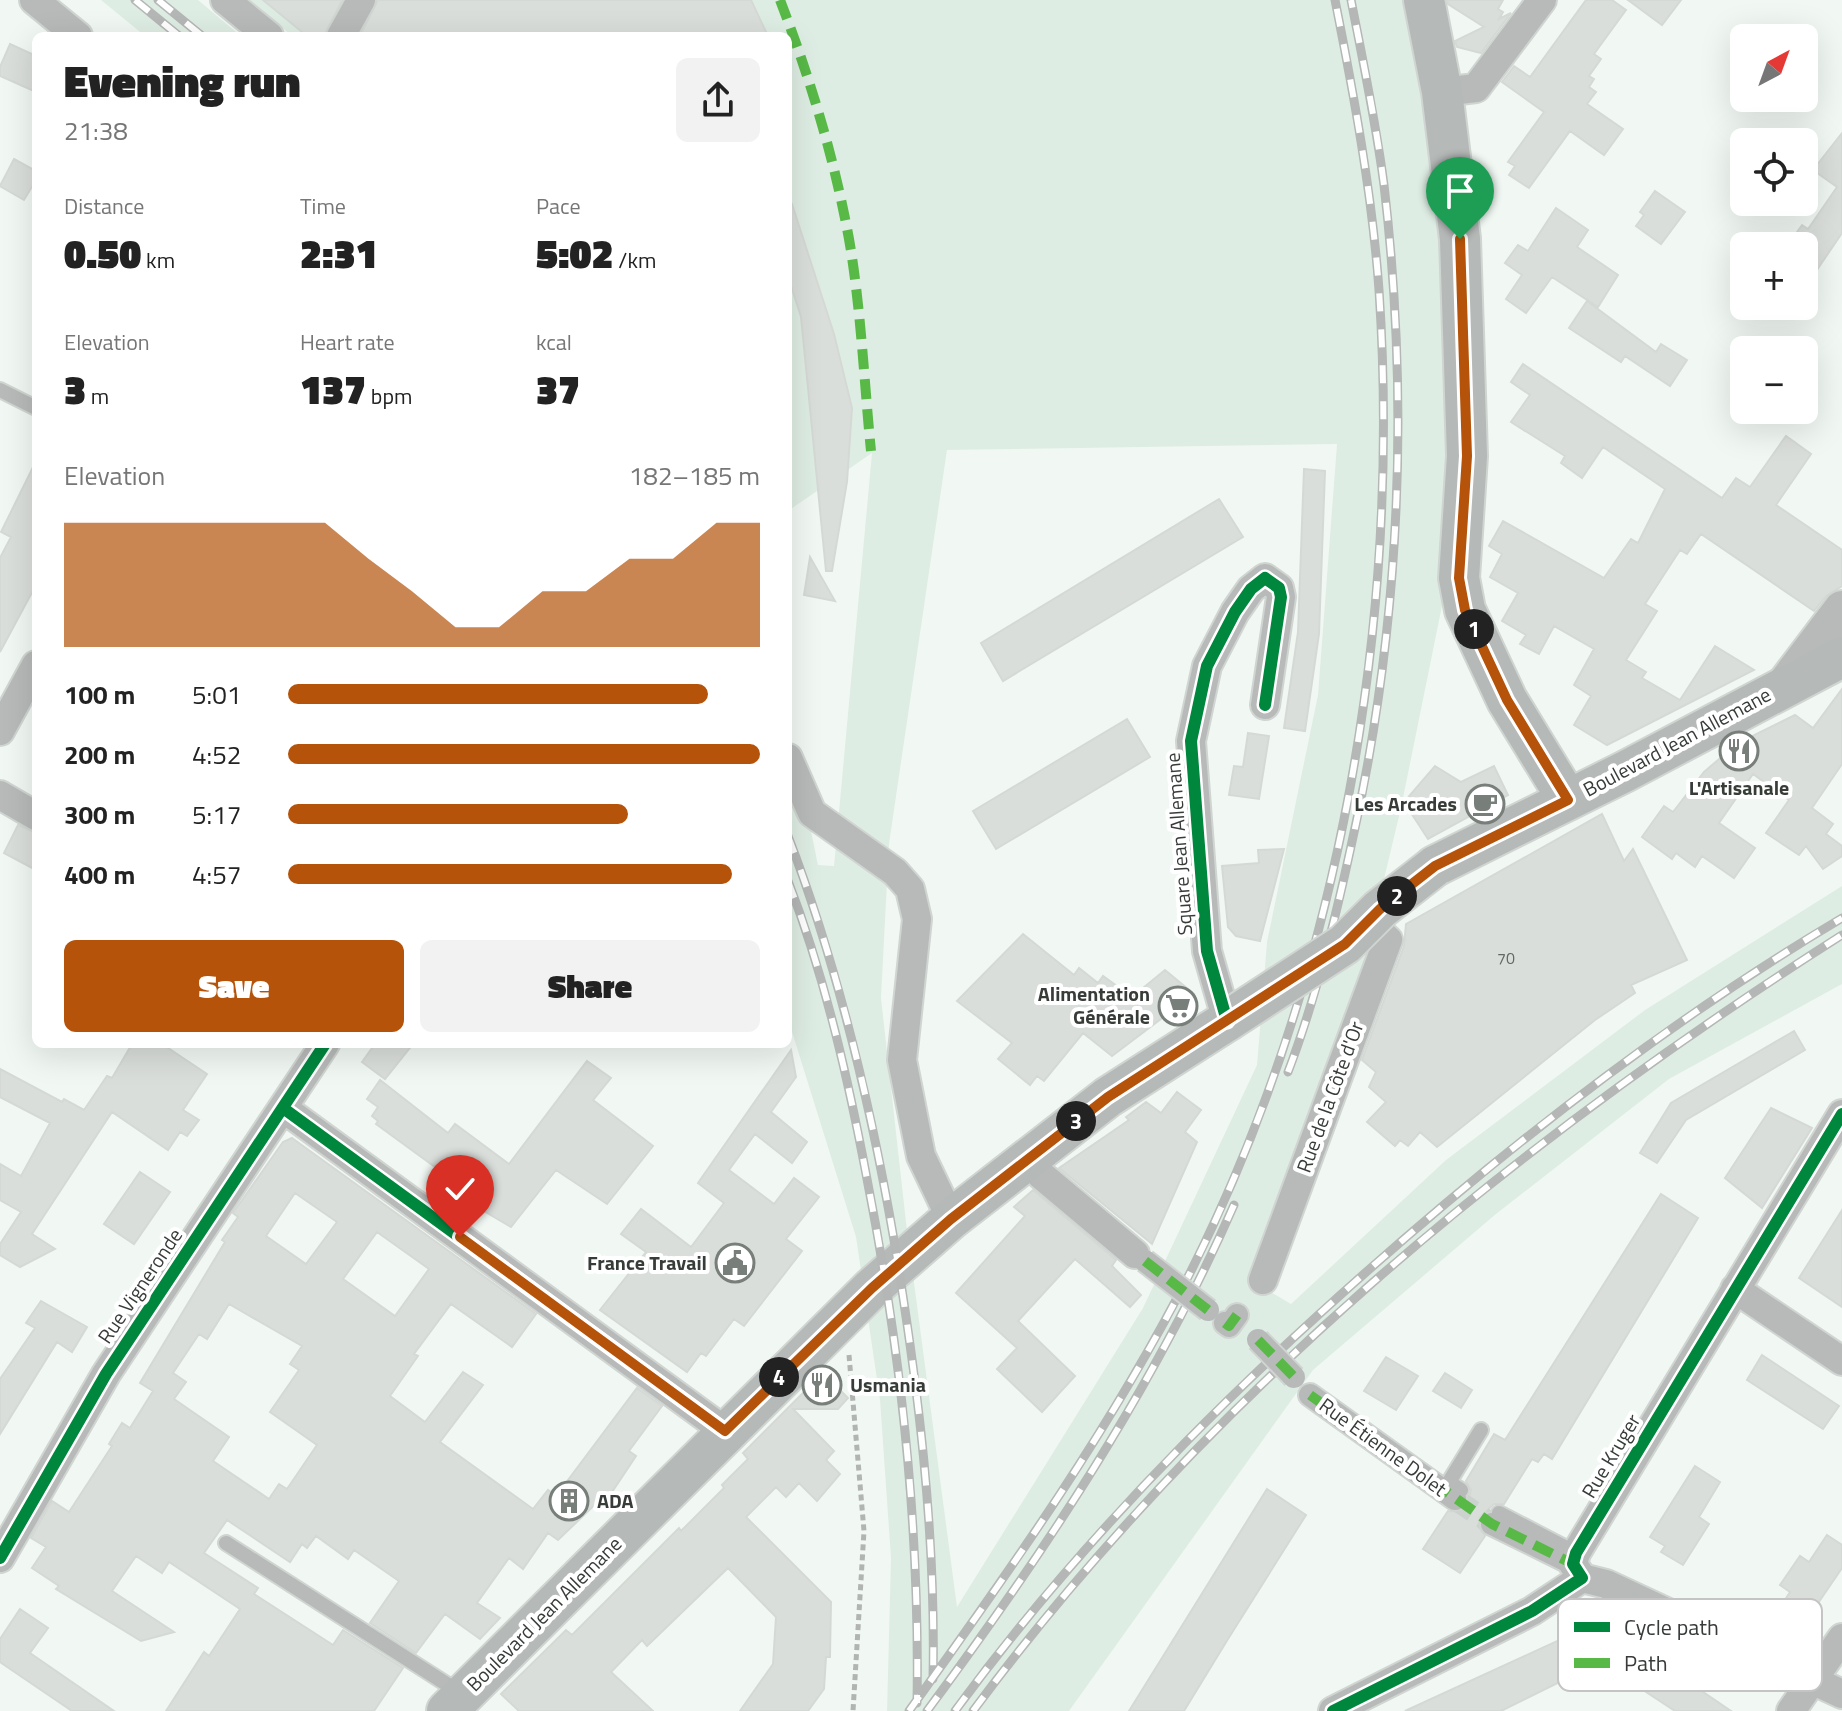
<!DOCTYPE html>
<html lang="en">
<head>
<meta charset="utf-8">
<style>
  :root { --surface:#fff; --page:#f2f2f2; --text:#222; --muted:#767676; --accent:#b45309 }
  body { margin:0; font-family:"Titillium Web",sans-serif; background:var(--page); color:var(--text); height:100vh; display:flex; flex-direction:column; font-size:30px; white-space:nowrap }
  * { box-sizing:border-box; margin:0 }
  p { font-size:26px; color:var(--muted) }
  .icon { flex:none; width:44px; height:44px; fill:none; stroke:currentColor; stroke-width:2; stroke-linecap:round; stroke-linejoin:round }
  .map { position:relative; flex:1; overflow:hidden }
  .details { position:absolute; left:32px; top:32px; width:760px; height:1016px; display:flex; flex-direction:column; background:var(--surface); border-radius:12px; box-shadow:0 8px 32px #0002 }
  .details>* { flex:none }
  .needle { width:52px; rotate:41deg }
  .buttons { position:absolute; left:1730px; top:24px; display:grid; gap:16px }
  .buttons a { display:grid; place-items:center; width:88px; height:88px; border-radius:12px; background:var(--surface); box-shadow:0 8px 32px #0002; font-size:40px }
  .pin { position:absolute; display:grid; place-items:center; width:68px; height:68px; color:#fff; margin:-82px -34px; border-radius:50% 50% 50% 0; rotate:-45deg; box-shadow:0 0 8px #0007 }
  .pin .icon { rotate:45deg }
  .km { position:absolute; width:40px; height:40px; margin:-20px; border-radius:50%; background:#222; color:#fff; font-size:22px; line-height:40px; text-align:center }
  .round { display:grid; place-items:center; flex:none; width:84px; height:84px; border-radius:12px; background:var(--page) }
  .headline { display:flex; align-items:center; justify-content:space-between; height:136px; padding:0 32px }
  h1 { font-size:44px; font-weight:800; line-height:60px }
  .figures { display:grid; grid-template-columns:repeat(3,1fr); gap:12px; height:136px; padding:8px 32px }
  .figures div { display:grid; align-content:center }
  .figures b { font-size:40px; font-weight:800 }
  .figures small { font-size:22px; font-weight:400 }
  .figures p { font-size:22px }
  .chart { height:224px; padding:16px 32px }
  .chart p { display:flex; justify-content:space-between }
  .chart svg { width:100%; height:144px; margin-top:8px; fill:var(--accent); opacity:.7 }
  .primary-button { display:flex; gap:16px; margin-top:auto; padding:16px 32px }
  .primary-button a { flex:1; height:92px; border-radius:12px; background:var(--accent); color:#fff; font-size:32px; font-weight:800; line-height:92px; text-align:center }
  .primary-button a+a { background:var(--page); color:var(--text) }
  ul { padding:0 32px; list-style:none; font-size:26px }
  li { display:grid; grid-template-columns:128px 96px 1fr; align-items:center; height:60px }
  li i { height:20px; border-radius:10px; background:var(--accent) }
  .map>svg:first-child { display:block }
  .built { fill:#deede3; fill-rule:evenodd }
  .building { fill:#dadeda; stroke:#d5d9d5; stroke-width:2; fill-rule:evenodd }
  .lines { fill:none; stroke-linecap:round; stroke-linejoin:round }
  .pedestrian-tunnel { stroke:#ccd2ce; stroke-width:22; stroke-dasharray:22 11; stroke-linecap:butt }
  .service-casing { stroke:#d0d5d2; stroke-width:18 }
  .pedestrian-casing { stroke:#d0d5d2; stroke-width:26 }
  .minor-casing { stroke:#d0d5d2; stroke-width:32 }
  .tertiary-casing { stroke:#d0d5d2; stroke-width:40 }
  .secondary-casing { stroke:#d0d5d2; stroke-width:44 }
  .path { stroke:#b1b4b2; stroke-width:5; stroke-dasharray:6 4; stroke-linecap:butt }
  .service { stroke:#b7bab9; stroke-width:14 }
  .pedestrian { stroke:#b7bab9; stroke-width:22 }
  .minor { stroke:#b7bab9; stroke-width:28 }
  .tertiary { stroke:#b7bab9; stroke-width:36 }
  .secondary { stroke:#b5b9b7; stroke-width:40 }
  .rail-casing { stroke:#b4b7b6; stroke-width:9 }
  .rail { stroke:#fff; stroke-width:6; stroke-dasharray:18; stroke-linecap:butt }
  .pedestrian-bridge-casing { stroke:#d0d5d2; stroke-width:26; stroke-linecap:butt }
  .secondary-bridge-casing { stroke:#d0d5d2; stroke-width:44; stroke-linecap:butt }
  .pedestrian-bridge { stroke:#b7bab9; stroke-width:22 }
  .secondary-bridge { stroke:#b5b9b7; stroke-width:40 }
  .quiet { stroke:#58b947; stroke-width:10; stroke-dasharray:20 10; stroke-linecap:butt }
  .cycleway-casing { stroke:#fff; stroke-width:17 }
  .cycleway { stroke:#00873e; stroke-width:12 }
  .route-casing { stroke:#fff; stroke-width:16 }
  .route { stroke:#b45309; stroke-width:10 }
  .labels { text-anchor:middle; stroke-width:8; stroke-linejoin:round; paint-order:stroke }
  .number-label { font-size:16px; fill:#626763 }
  .street-label { font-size:20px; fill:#373c38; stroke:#fff }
  .poi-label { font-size:20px; font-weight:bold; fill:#373c38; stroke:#fff; text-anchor:end }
  .key { fill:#fff; stroke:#c3c4c3; stroke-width:2 }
  .key-label { font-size:22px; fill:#373c38 }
</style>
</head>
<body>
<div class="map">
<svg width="1842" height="1711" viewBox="0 0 1842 1711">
  <rect width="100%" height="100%" fill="#f1f8f3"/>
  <path class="built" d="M101,0H198L241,36H145Z
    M250,0H1408L1433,114L1455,357L1444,596L1401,808L1357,992L1251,1280L1291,1304L1446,1160L1645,1010L1842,886V984L1669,1079L1496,1214L1313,1370L1069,1711H887L891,1558L880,1400L856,1237L788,1019V771L810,826L818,865L834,866L872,453L788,511V36H292ZM1337,444L1318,695L1267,942L1257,1065L1143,1308L957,1607L906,1222L881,998L889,844L947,450Z"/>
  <path class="building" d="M263,0H342L324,36H307Z
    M378,0H751L768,36H360Z
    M1447,0H1503L1498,9L1503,12L1499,19L1511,13L1481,53L1457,47L1455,41L1484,27L1448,4Z
    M1586,0H1612L1626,10L1594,54L1601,59L1589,76L1594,79L1589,87L1596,92L1587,104L1623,129L1604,155L1570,131L1529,188L1509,175L1515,166L1508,162L1544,112L1502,82L1514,66L1530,77Z
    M1628,0H1681L1662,25Z
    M10,44L36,56V92L0,76V67Z
    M1842,133V233L1804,289V246L1790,242L1802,225L1808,229L1837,187L1813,170Z
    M14,159L36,171V180L24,200L0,186Z
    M1655,191L1685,212L1661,244L1636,226L1644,215L1640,212Z
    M792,204L834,334L852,408L847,482L832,571H826L801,317L788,276V205Z
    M1556,208L1588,230L1577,247L1618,275L1598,307L1552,277L1526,313L1506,299L1522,275L1505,263L1518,245L1528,251Z
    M1587,301L1656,352L1661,344L1687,360L1670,386L1625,356L1621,362L1569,328Z
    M1523,364L1722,498L1736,478L1750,487L1786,436L1811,454L1776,505L1842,550V586L1826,596L1814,611L1701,534L1687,554L1680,550L1645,604L1657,611L1626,660L1646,672L1642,678L1680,700L1715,646L1754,670L1607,745L1574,725L1591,696L1574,685L1594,649L1554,626L1539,654L1520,644L1526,635L1502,621L1518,593L1490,577L1502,554L1489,546L1503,521L1604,578L1631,539L1638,543L1665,489L1603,447L1582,478L1561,463L1565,456L1511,422L1530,395L1511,382Z
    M36,461V585L0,652V558L11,537L1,532Z
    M1304,469L1325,471L1319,634L1305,731L1284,728L1298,632Z
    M1219,499L1243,537L1003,681L981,643Z
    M810,557L835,601L804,595Z
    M1842,689V764L1812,808L1833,824L1826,834L1842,846V856L1823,869L1806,846L1799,855L1766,833L1789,800L1753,774L1719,823L1755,848L1734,878L1702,856L1695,867L1676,853L1672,859L1642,837L1664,806L1673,812L1704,772L1725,754L1722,751L1795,715L1813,728Z
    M1127,719L1150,757L996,849L973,811Z
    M1248,733L1269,736L1259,799L1229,795L1234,766L1243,767Z
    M1435,766L1461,782L1494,766L1508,795L1428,839L1404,802Z
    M1602,814L1624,861L1633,849L1687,960L1631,985L1635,993L1595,1020L1437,1147L1420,1132L1408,1146L1400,1140L1395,1146L1367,1122L1386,1102L1369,1087L1376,1072L1362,1060L1404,946L1406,924Z
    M18,825L36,833V870L4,853Z
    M1284,849L1260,941L1236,936L1228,927L1222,866L1259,863L1258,850Z
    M1023,934L1074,975L1079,968L1098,983L1103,976L1132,997L1165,970L1194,994L1112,1056L1083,1033L1044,1081L1037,1076L1030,1085L998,1059L1012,1043L957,1001Z
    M1794,1031L1805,1050L1686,1120L1657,1163L1640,1153L1671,1103Z
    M132,1044H162L207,1074L183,1110L199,1120L187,1136L180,1132L168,1150L112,1112L32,1234L55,1249L20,1267L0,1255V1244L21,1212L0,1200V1164L21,1176L50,1123L0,1097V1069L62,1102L64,1099L84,1110L107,1076L112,1078Z
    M375,1044H413L385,1079L362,1062Z
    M791,1050L796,1077L771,1112L807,1142L792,1163L755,1134L729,1170L774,1204L794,1178L819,1197L786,1239L802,1251L744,1326L734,1319L706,1356L701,1353L687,1372L600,1310L646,1252L621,1234L641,1209L691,1247L724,1203L698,1183Z
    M587,1061L611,1078L593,1100L653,1146L607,1204L556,1170L511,1227L472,1204L475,1201L459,1189L461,1186L376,1124L378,1121L372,1116L378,1107L367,1099L380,1080L448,1133L455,1124L509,1164Z
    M1177,1092L1201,1110L1185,1132L1197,1142L1152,1244L1059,1168L1129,1120L1126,1117L1146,1102L1161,1113Z
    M1771,1108L1812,1128L1762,1208L1725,1178Z
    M292,1138L536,1314L512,1347L451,1304L414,1354L418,1356L390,1396L425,1422L463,1372L483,1385L440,1442L533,1509L548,1490L556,1496L637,1388L662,1406L629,1451L636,1456L610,1495L607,1493L558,1540L548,1533L523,1569L509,1558L477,1603L500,1618L480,1639L445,1614L416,1653L370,1623L399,1581L354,1550L348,1559L316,1536L307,1548L302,1544L290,1562L227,1520L204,1553L258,1588L254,1594L333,1645L343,1630L403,1668L374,1711H166L204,1652L209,1656L240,1609L169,1562L162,1573L136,1556L112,1591L174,1632L141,1641L56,1589L59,1586L32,1568L46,1547L31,1538L52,1501L69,1512L112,1446L109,1444L122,1423L130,1428L153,1391L140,1383L225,1242L222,1240L238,1217L233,1213L283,1142ZM295,1193L337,1222L306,1264L266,1236ZM377,1232L429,1269L395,1316L343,1279ZM229,1304L302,1346L290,1364L299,1370L270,1412L317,1445L287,1489L279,1484L269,1499L213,1461L229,1437L174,1399L186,1382L173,1373L199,1334L207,1339Z
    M140,1172L170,1192L134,1244L104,1224Z
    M1033,1190L1116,1260L1112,1266L1141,1295L1130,1307L1075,1259L1018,1321L1075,1376L1042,1412L997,1369L1017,1348L956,1293L1025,1216L1014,1207Z
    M1661,1194L1698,1218L1552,1459L1544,1454L1538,1462L1532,1459L1504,1504H1494L1480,1517L1478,1526L1485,1536L1460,1573L1423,1549L1448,1511L1460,1512L1467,1506L1471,1490L1466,1481L1494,1434L1505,1440Z
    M1842,1210V1307L1799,1278Z
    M41,1301L87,1327L72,1352L57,1342L0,1434V1379L35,1328L26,1323Z
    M1762,1355L1839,1406L1823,1429L1747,1380Z
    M1386,1357L1418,1376L1396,1410L1364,1391Z
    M823,1373L848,1398L838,1409H793L834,1451L826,1460L840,1474L817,1501L799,1483L786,1497L776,1487L746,1517L831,1602L830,1657H826L824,1689L808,1711H740L773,1664L776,1617L728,1568L647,1646L642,1640L611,1672L653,1711H519L501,1694L566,1630L572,1635L679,1528L681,1531L724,1488L722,1485L748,1459L743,1453Z
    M1445,1373L1472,1390L1461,1408L1433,1391Z
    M1695,1466L1720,1482L1699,1517L1709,1524L1683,1565L1661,1552L1665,1546L1650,1537Z
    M1267,1489L1306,1515L1228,1639L1184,1711H1129Z
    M1827,1535L1842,1545V1568L1801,1628L1777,1612L1790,1592L1780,1585L1800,1556L1809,1562Z
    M20,1609L48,1628L30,1653L114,1711H72L0,1662V1639Z
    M1568,1636L1584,1670L1501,1711H1405Z
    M1657,1661L1690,1683L1731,1711H1675L1640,1688Z"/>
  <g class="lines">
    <path class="pedestrian-tunnel" d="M1455,1499L1492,1524"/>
    <defs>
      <path id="service" d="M0,390L36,408
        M1461,1490L1449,1482L1481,1430
        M1499,1513L1576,1553
        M226,1543L459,1692"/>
      <path id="pedestrian" d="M1225,1323L1229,1326L1237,1315
        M1310,1395L1455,1499
        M1492,1524L1573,1564"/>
      <path id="minor" d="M34,0L78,36
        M225,0L269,36
        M341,36L361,0
        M1442,92L1476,88L1542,0
        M0,731L36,665
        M788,758L812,813L895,872L910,889L917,919L902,1060L921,1156L951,1219
        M0,795L36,816
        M1227,1021L1207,951L1191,741L1207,666L1235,612L1251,589L1265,578L1279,588L1281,597L1265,705
        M283,1108L725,1431
        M1027,1158L1041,1175L1135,1254
        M1263,1280L1388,940L1368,922
        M1735,1289L1842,1361
        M0,1558L106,1374L325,1044
        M1582,1578L1606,1584L1842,1694
        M1333,1711L1532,1611L1582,1578L1573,1564L1576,1553L1842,1114
        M1791,1711L1842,1638"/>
      <path id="tertiary" d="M1783,687L1842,609"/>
      <path id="secondary" d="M1424,0L1442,92L1460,239L1467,456L1459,578L1465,610L1507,700L1568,800
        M1435,866L1626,771L1842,657
        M447,1711L872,1288L951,1219L1108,1097L1227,1021"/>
    </defs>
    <use href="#service" class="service-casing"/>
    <use href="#pedestrian" class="pedestrian-casing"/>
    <use href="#minor" class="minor-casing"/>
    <use href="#tertiary" class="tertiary-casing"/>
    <use href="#secondary" class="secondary-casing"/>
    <path class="path" d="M849,1355L864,1531L853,1711"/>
    <use href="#service" class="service"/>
    <use href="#pedestrian" class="pedestrian"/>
    <use href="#minor" class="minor"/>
    <use href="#tertiary" class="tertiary"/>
    <use href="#secondary" class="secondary"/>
    <defs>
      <path id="rail" d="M135,0L179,36
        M158,0L202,36
        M788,836C838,967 870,1101 894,1240C918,1385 936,1531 933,1679
        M788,881C825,977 848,1078 867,1179C901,1352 920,1526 917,1703
        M1288,1072C1315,1001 1334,925 1350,851C1400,631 1410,408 1384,185C1376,123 1363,61 1351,0
        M909,1711C1011,1569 1112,1427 1191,1271C1340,974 1401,620 1379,290C1372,193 1354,96 1335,0
        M927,1711C1045,1552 1154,1387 1234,1205
        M955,1711C1095,1520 1265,1356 1445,1204C1570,1099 1702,1001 1842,918
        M973,1711C1207,1396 1513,1144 1842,935"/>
    </defs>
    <use href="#rail" class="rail-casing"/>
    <use href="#rail" class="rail"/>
    <defs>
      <path id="pedestrian-bridge" d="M1145,1261L1208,1310
        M1258,1340L1294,1377"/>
      <path id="secondary-bridge" d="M1227,1021L1345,944L1380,909L1435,866"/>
    </defs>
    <use href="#pedestrian-bridge" class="pedestrian-bridge-casing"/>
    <use href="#secondary-bridge" class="secondary-bridge-casing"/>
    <use href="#pedestrian-bridge" class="pedestrian-bridge"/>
    <use href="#secondary-bridge" class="secondary-bridge"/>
    <path class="quiet" d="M780,0C810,78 834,157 849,239C861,308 864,381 871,451
      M1145,1261L1208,1310
      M1225,1323L1229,1326L1237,1315
      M1258,1340L1294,1377
      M1310,1395L1492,1524L1573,1564"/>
    <defs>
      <path id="cycleway" d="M1227,1021L1207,951L1191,741L1207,666L1235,612L1251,589L1265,578L1279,588L1281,597L1265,705
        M283,1108L725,1431
        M0,1558L106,1374L325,1044
        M1333,1711L1532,1611L1582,1578L1573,1564L1576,1553L1842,1114"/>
    </defs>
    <use href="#cycleway" class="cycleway-casing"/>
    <use href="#cycleway" class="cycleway"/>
  </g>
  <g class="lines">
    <defs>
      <path id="route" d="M460,1237L725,1431L872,1288L951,1219L1108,1097L1345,944L1380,909L1435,866L1568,800L1507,700L1465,610L1459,578L1467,456L1460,239"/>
    </defs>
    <use href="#route" class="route-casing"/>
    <use href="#route" class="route"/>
  </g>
  <defs>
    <symbol id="restaurant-ring" viewBox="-11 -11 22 22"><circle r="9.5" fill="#fff" stroke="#787e79" stroke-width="1.5"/><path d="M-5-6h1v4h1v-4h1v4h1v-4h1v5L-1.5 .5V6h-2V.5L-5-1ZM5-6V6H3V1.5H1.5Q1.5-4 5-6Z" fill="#787e79"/></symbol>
    <symbol id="cafe-ring" viewBox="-11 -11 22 22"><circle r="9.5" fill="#fff" stroke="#787e79" stroke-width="1.5"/><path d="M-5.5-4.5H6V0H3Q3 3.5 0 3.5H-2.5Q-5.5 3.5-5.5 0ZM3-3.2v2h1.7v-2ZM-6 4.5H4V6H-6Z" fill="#787e79"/></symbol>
    <symbol id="supermarket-ring" viewBox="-11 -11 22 22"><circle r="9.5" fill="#fff" stroke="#787e79" stroke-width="1.5"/><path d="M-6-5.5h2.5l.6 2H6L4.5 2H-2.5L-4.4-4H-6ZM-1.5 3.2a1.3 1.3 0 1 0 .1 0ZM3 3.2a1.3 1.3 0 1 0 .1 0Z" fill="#787e79"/></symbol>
    <symbol id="civic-ring" viewBox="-11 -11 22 22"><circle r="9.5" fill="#fff" stroke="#787e79" stroke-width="1.5"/><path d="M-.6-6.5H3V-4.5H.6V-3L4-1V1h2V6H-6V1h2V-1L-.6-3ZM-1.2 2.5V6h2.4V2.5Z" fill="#787e79"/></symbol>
    <symbol id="building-ring" viewBox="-11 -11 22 22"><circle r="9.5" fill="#fff" stroke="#787e79" stroke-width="1.5"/><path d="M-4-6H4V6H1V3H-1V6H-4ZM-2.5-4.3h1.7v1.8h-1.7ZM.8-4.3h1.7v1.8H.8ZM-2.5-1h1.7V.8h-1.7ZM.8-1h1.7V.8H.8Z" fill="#787e79"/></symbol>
  </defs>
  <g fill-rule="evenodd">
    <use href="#restaurant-ring" x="1717" y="729" width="44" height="44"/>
    <use href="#cafe-ring" x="1463" y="782" width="44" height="44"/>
    <use href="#supermarket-ring" x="1156" y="984" width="44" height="44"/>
    <use href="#civic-ring" x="713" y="1241" width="44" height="44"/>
    <use href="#restaurant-ring" x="800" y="1363" width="44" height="44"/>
    <use href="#building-ring" x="547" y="1479" width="44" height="44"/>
  </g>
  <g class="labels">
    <g class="number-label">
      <text x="1506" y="964">70</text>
    </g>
    <g class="street-label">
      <text transform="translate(1677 742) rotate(-28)" y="7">Boulevard Jean Allemane</text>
      <text transform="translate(1179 844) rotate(-94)" y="7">Square Jean Allemane</text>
      <text transform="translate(1330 1097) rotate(-70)" y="7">Rue de la Côte d'Or</text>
      <text transform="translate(140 1286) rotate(-56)" y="7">Rue Vigneronde</text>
      <text transform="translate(1383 1447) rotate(36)" y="7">Rue Étienne Dolet</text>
      <text transform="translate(1611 1456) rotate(-59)" y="7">Rue Kruger</text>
      <text transform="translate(544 1614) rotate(-45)" y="7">Boulevard Jean Allemane</text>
    </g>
    <g class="poi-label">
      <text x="1739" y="795" text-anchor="middle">L'Artisanale</text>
      <text x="1457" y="811">Les Arcades</text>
      <text x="1150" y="1001">Alimentation<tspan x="1150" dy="23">Générale</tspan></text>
      <text x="707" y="1270">France Travail</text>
      <text x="850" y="1392" text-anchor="start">Usmania</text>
      <text x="597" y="1508" text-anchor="start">ADA</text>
    </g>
  </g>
  <rect x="1558" y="1599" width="264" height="92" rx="12" class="key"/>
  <rect x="1574" y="1622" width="36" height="10" fill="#00873e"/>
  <rect x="1574" y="1658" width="36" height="10" fill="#58b947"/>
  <g class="key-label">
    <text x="1624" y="1635">Cycle path</text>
    <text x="1624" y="1671">Path</text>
  </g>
</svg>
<div class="buttons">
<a><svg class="needle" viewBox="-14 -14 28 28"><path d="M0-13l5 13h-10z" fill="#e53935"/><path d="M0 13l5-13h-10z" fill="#767676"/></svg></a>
<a><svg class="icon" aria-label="locate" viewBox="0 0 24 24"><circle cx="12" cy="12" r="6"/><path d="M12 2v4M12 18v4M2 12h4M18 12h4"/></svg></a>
<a>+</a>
<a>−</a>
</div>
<div class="pin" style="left:1460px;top:239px;background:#1e9e55"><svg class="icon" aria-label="arrive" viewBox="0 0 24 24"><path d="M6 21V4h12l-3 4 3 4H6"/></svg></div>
<div class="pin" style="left:460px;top:1237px;background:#d93025"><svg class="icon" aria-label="check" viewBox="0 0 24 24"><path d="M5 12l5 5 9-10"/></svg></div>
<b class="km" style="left:1474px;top:629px">1</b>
<b class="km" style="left:1397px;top:896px">2</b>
<b class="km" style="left:1076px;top:1121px">3</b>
<b class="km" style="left:779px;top:1377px">4</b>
<section class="details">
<div class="headline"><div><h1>Evening run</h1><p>21:38</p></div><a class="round"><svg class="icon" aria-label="share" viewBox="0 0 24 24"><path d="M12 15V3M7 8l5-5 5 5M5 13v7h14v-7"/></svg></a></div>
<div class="figures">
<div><p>Distance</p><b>0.50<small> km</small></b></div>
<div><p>Time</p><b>2:31</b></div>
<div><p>Pace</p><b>5:02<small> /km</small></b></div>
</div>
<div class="figures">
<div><p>Elevation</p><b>3<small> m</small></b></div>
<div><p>Heart rate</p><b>137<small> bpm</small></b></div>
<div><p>kcal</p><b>37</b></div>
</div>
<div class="chart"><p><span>Elevation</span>182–185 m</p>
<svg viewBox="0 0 160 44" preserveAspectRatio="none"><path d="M0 44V6L10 6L20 6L30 6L40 6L50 6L60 6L70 17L80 27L90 38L100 38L110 27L120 27L130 17L140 17L150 6L160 6V44z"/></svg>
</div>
<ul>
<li><b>100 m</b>5:01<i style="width:89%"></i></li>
<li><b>200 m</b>4:52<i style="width:100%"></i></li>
<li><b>300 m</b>5:17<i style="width:72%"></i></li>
<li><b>400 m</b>4:57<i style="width:94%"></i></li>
</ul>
<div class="primary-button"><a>Save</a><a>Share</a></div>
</section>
</div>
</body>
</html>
